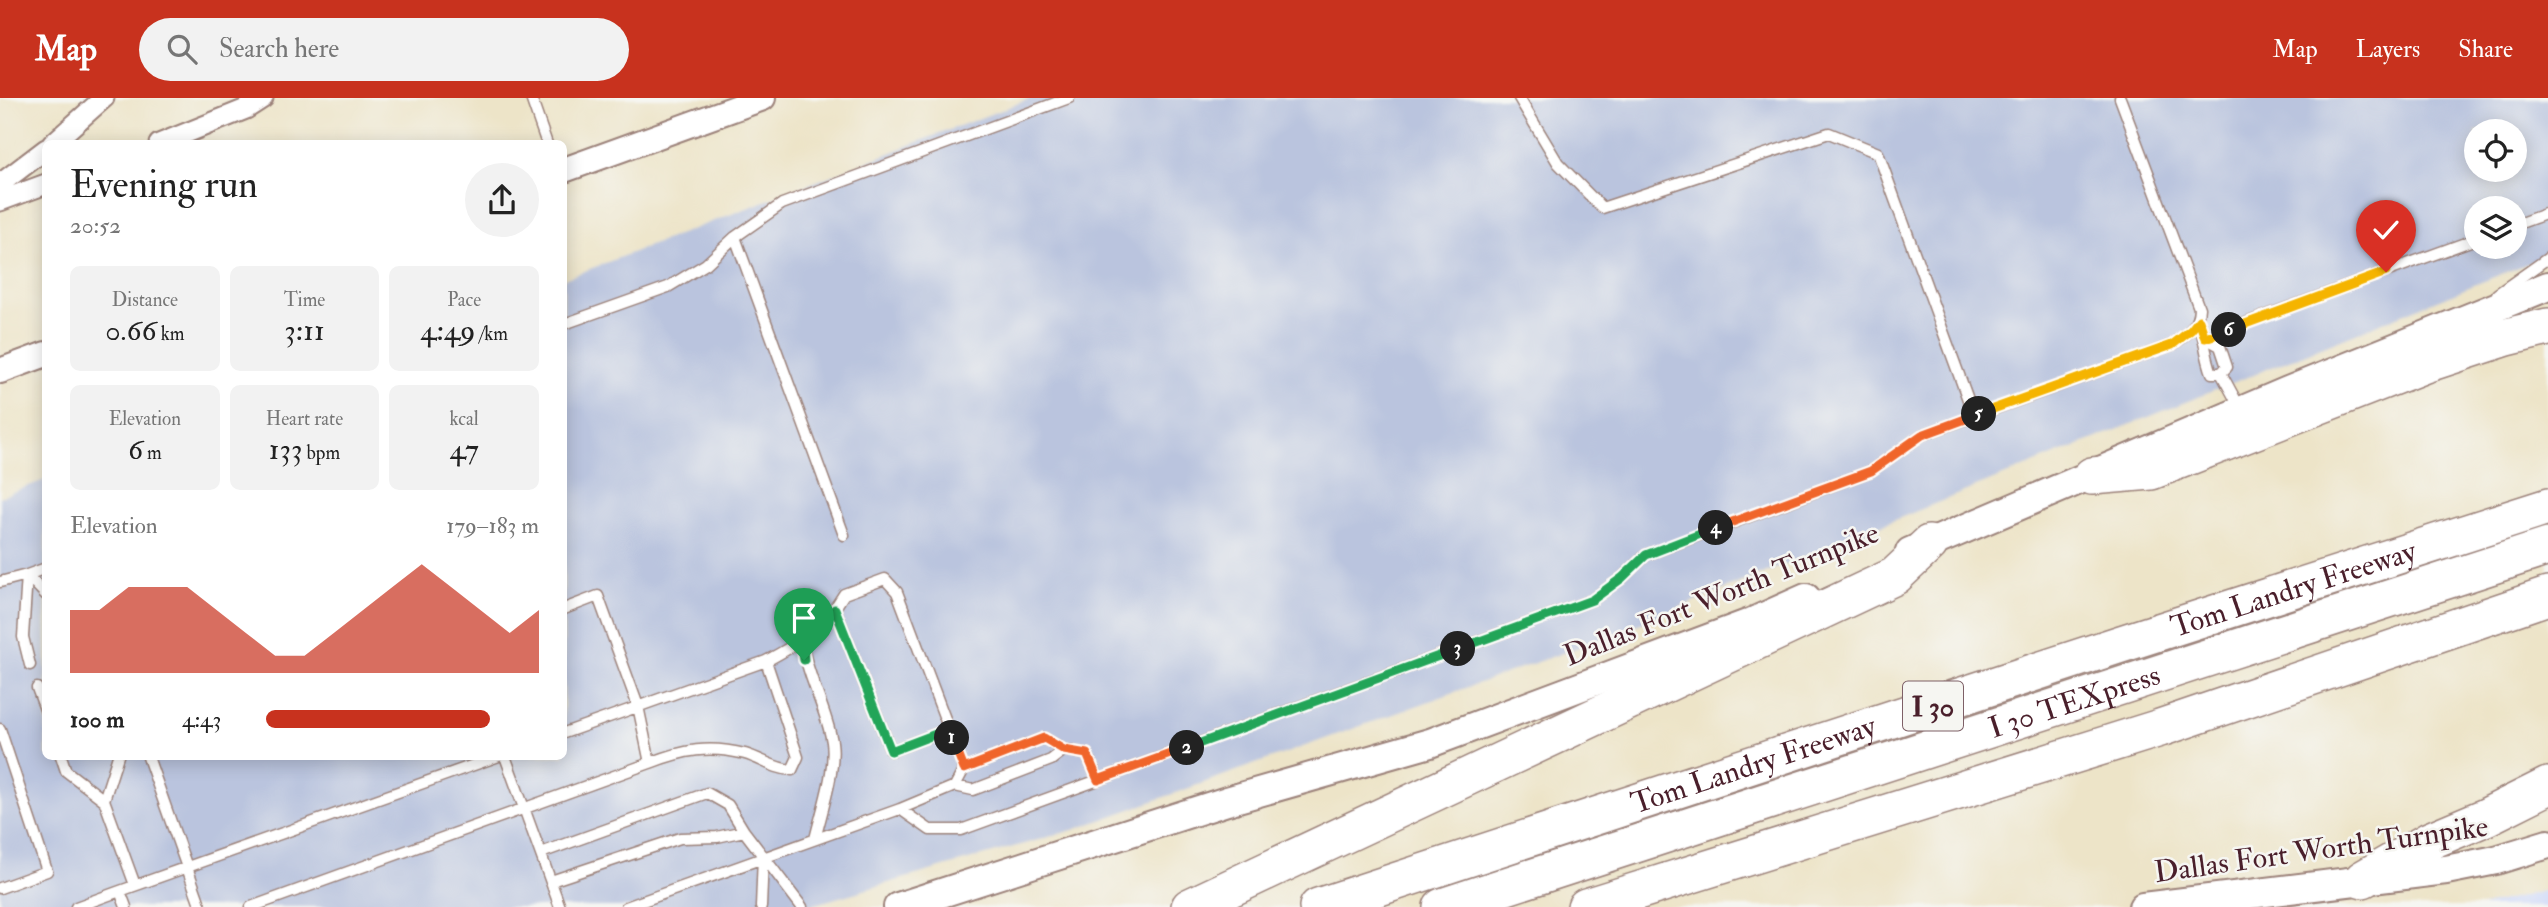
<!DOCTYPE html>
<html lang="en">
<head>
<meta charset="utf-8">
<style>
  :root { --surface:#fff; --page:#f2f2f2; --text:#222; --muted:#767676; --accent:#c8321e }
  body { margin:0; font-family:"IM FELL Double Pica",serif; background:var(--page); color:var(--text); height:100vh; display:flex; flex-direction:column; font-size:26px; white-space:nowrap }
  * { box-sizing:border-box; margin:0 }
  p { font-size:23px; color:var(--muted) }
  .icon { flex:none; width:38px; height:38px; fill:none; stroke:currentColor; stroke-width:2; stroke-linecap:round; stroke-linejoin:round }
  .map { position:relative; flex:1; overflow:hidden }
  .panel { position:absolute; left:42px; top:42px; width:525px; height:620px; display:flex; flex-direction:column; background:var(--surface); border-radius:10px; box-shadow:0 4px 18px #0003 }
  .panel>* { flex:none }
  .buttons { position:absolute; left:2464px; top:21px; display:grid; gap:14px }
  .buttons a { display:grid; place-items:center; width:63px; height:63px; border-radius:50%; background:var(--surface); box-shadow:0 4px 18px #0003; font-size:35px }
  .pin { position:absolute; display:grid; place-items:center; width:60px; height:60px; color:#fff; margin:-72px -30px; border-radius:50% 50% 50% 0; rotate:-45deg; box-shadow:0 0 7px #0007 }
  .pin .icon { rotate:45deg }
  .km { position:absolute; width:35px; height:35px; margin:-18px; border-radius:50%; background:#222; color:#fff; font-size:19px; line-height:35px; text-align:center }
  .round { display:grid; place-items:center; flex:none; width:74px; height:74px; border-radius:37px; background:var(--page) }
  .headline { display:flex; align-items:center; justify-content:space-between; height:119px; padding:0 28px }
  h1 { font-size:38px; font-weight:600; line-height:52px }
  .figures { display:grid; grid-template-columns:repeat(3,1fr); gap:10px; height:119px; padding:7px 28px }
  .figures div { display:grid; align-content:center; border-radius:10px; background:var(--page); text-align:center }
  .figures b { font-size:30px; font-weight:600 }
  .figures small { font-size:19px; font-weight:400 }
  .figures p { font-size:19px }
  .chart { height:196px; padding:14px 28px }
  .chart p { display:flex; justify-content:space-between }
  .chart svg { width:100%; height:126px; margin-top:7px; fill:var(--accent); opacity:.7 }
  ul { padding:0 28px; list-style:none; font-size:23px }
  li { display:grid; grid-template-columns:112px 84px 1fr; align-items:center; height:52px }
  li i { height:18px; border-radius:9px; background:var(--accent) }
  header { display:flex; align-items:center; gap:42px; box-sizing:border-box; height:98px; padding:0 35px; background:var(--accent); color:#fff }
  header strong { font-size:33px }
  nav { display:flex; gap:38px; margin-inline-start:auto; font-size:24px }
  .search { width:490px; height:63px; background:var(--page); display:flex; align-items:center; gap:18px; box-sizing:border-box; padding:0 24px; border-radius:38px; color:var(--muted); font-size:26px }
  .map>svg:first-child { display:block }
  .built { fill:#d0daf9 }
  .industrial { fill:#bac4de; fill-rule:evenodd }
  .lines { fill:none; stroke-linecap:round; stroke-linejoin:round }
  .service-casing { stroke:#9c827a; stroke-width:13 }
  .minor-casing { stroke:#9c827a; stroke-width:23 }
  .tertiary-casing { stroke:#9c827a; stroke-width:28 }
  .secondary-casing { stroke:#9c827a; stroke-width:32 }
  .motorway-casing { stroke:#9c827a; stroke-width:40 }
  .service { stroke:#fff; stroke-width:10 }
  .minor { stroke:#fff; stroke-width:19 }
  .tertiary { stroke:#fff; stroke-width:24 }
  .secondary { stroke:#fff; stroke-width:28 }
  .motorway { stroke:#fff; stroke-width:37 }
  .split-1-casing { stroke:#fff; stroke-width:14 }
  .split-2-casing { stroke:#fff; stroke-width:14 }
  .split-3-casing { stroke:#fff; stroke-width:14 }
  .split-4-casing { stroke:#fff; stroke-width:14 }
  .split-5-casing { stroke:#fff; stroke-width:14 }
  .split-6-casing { stroke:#fff; stroke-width:14 }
  .split-7-casing { stroke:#fff; stroke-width:14 }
  .split-1 { stroke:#22a559; stroke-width:9 }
  .split-2 { stroke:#f0652b; stroke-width:9 }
  .split-3 { stroke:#22a559; stroke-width:9 }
  .split-4 { stroke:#22a559; stroke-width:9 }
  .split-5 { stroke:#f0652b; stroke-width:9 }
  .split-6 { stroke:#f5b400; stroke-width:9 }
  .split-7 { stroke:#f5b400; stroke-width:9 }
  .labels { text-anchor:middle; stroke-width:5; stroke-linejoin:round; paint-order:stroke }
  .shield { fill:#f6f6f2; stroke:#7e6067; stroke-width:2 }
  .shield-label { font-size:28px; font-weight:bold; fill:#4a1f2b }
  .street-label { font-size:30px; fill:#4a1f2b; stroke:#f6f6f2 }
</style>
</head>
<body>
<header>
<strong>Map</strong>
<div class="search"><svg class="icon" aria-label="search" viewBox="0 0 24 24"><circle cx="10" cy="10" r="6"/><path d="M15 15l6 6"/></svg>Search here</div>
<nav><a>Map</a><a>Layers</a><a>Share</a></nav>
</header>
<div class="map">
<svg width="2548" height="809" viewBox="0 0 2548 809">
  <rect width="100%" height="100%" fill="#f6f6f2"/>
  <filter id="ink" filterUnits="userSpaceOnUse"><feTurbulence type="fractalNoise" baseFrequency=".0143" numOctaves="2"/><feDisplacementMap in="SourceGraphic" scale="14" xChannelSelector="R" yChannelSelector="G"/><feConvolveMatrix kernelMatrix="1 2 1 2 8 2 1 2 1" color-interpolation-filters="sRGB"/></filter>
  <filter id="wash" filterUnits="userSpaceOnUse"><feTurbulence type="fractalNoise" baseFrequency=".00686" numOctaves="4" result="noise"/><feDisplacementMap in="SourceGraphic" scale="28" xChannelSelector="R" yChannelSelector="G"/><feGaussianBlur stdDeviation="1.57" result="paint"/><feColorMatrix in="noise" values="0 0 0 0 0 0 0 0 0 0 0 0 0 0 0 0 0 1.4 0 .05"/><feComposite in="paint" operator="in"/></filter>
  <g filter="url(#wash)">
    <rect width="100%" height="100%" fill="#ede4c8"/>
    <path class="built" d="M2548,792V809H2480Z"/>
    <path class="industrial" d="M1032,0H2548V157L1604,540L1073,732L805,809H0V399L45,382L46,658H564V181ZM2476,33H2515V72H2476ZM2476,110H2515V149H2476Z"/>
  </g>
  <g filter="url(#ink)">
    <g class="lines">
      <defs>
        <path id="service" d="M531,0L547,46
          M1519,0L1558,65L1602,110L1829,35L1878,55L1974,318
          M2515,127L2548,115
          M735,139L844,437
          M2497,196L2548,160
          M2198,221C2205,240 2205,257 2212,275H2221
          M564,226L668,189L706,166L735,139L782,106L1069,0
          M2205,240L2476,141
          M2205,240L2220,248L2227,269L2221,275
          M2221,275L2240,310
          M46,470L27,477L46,497
          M0,484L27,477L23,539L30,567
          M835,511L891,653L949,631
          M802,544C807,579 826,609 832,644C836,672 822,712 815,741
          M766,563C800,545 824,530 844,496L885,481L897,494L964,671
          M37,590L46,614
          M0,631L47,773L0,790
          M564,635L766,563L798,659L792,672C774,671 762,661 745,656C709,647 683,652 650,665
          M1064,652L1087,656L1098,682
          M61,658L66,673L104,702
          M118,658L104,702L135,787
          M151,658L148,659L201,809
          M505,658L560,809
          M900,711L955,688L973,692L1051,662L1064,652L1044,640L964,671L955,688
          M541,755L707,695L728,707L744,733L802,809
          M551,783L680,740L717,739L744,733
          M76,809L120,793
          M126,809L120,793L499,658
          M251,809L650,665L638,608L598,498L564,511
          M626,809L900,711L930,732H961L1592,502L1622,480L1646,457L1871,373L1922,337L2172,247C2187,236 2198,230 2199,210L2120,0
          M761,809L763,758"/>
        <path id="minor" d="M52,46L104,0
          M159,46L246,11L263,0
          M0,86L46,51
          M0,103L46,86"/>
        <path id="tertiary" d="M564,72L763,0
          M0,273L46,256"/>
        <path id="secondary" d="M1910,454L2288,293L2548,188
          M898,809L1227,703L1430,645L1750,525L1806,500
          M2143,809L2446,772L2496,762L2548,746"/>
        <g id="motorway">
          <path d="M2092,378L2151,373L2422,267L2507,239L2548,229"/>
          <path d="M2363,781L2429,743L2486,719L2548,688"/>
          <path d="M1190,809L1895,478L1929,446"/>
          <path id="s1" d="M1318,809L2118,547L2548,409"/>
          <path id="s2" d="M1442,809L2548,449"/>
          <path d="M1586,809L2160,630L2548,498"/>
        </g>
      </defs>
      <use href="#service" class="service-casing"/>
      <use href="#minor" class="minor-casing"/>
      <use href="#tertiary" class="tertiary-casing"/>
      <use href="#secondary" class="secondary-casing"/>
      <use href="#motorway" class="motorway-casing"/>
      <use href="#service" class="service"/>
      <use href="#minor" class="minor"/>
      <use href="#tertiary" class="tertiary"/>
      <use href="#secondary" class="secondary"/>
      <use href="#motorway" class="motorway"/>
    </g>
  </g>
  <g class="lines" filter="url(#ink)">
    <defs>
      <path id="split-1" d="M804,562L802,544L835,511L891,653L949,631L952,640"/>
      <path id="split-2" d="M952,640L964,671L1044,640L1064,652L1087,656L1098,682L1187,650"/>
      <path id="split-3" d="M1187,650L1458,551"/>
      <path id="split-4" d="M1458,551L1592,502L1622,480L1646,457L1716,430"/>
      <path id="split-5" d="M1716,430L1871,373L1922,337L1979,316"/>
      <path id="split-6" d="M1979,316L2172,247L2191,232L2199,222L2205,240L2229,232"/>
      <path id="split-7" d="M2229,232L2386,174"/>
    </defs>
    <use href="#split-1" class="split-1-casing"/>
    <use href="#split-2" class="split-2-casing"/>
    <use href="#split-3" class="split-3-casing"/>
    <use href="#split-4" class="split-4-casing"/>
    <use href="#split-5" class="split-5-casing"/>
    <use href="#split-6" class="split-6-casing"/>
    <use href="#split-7" class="split-7-casing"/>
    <use href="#split-1" class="split-1"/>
    <use href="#split-2" class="split-2"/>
    <use href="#split-3" class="split-3"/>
    <use href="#split-4" class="split-4"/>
    <use href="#split-5" class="split-5"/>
    <use href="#split-6" class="split-6"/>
    <use href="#split-7" class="split-7"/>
  </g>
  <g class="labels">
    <rect class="shield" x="1903" y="583.5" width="60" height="49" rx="5"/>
    <g class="shield-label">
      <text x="1933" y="618">I 30</text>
    </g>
    <g class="street-label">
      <text dy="10" stroke="none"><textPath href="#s1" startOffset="1026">Tom Landry Freeway</textPath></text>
      <text transform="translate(1721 496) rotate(-22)" y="10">Dallas Fort Worth Turnpike</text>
      <text dy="10" stroke="none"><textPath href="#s2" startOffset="665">I 30 TEXpress</textPath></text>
      <text dy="10" stroke="none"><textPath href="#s1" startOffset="458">Tom Landry Freeway</textPath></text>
      <text transform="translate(2321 751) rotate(-8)" y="10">Dallas Fort Worth Turnpike</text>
    </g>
  </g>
</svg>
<div class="buttons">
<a><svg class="icon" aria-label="locate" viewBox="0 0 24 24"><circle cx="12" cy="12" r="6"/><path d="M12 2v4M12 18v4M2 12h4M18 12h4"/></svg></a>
<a><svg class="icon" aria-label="layers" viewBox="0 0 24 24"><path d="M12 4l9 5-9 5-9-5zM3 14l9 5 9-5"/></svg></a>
</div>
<div class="pin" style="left:804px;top:562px;background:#1e9e55"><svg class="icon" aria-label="arrive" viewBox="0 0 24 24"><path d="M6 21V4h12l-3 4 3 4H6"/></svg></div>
<div class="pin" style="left:2386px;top:174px;background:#d93025"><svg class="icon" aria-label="check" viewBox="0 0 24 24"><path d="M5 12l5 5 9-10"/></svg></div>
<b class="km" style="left:952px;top:640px">1</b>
<b class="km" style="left:1187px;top:650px">2</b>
<b class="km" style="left:1458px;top:551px">3</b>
<b class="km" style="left:1716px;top:430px">4</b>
<b class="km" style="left:1979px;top:316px">5</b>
<b class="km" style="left:2229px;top:232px">6</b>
<section class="panel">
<div class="headline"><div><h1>Evening run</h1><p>20:52</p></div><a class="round"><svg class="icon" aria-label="share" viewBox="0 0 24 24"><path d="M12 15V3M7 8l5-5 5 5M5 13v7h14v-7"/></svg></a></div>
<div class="figures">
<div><p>Distance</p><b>0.66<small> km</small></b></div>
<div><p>Time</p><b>3:11</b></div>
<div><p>Pace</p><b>4:49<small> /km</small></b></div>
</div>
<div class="figures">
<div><p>Elevation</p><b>6<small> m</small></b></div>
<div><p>Heart rate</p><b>133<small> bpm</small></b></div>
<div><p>kcal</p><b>47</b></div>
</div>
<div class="chart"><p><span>Elevation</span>179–183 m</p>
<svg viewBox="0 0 160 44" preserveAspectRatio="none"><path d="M0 44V22L10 22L20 14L30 14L40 14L50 22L60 30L70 38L80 38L90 30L100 22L110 14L120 6L130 14L140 22L150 30L160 22V44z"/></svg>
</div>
<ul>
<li><b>100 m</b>4:43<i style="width:82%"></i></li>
</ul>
</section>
</div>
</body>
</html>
